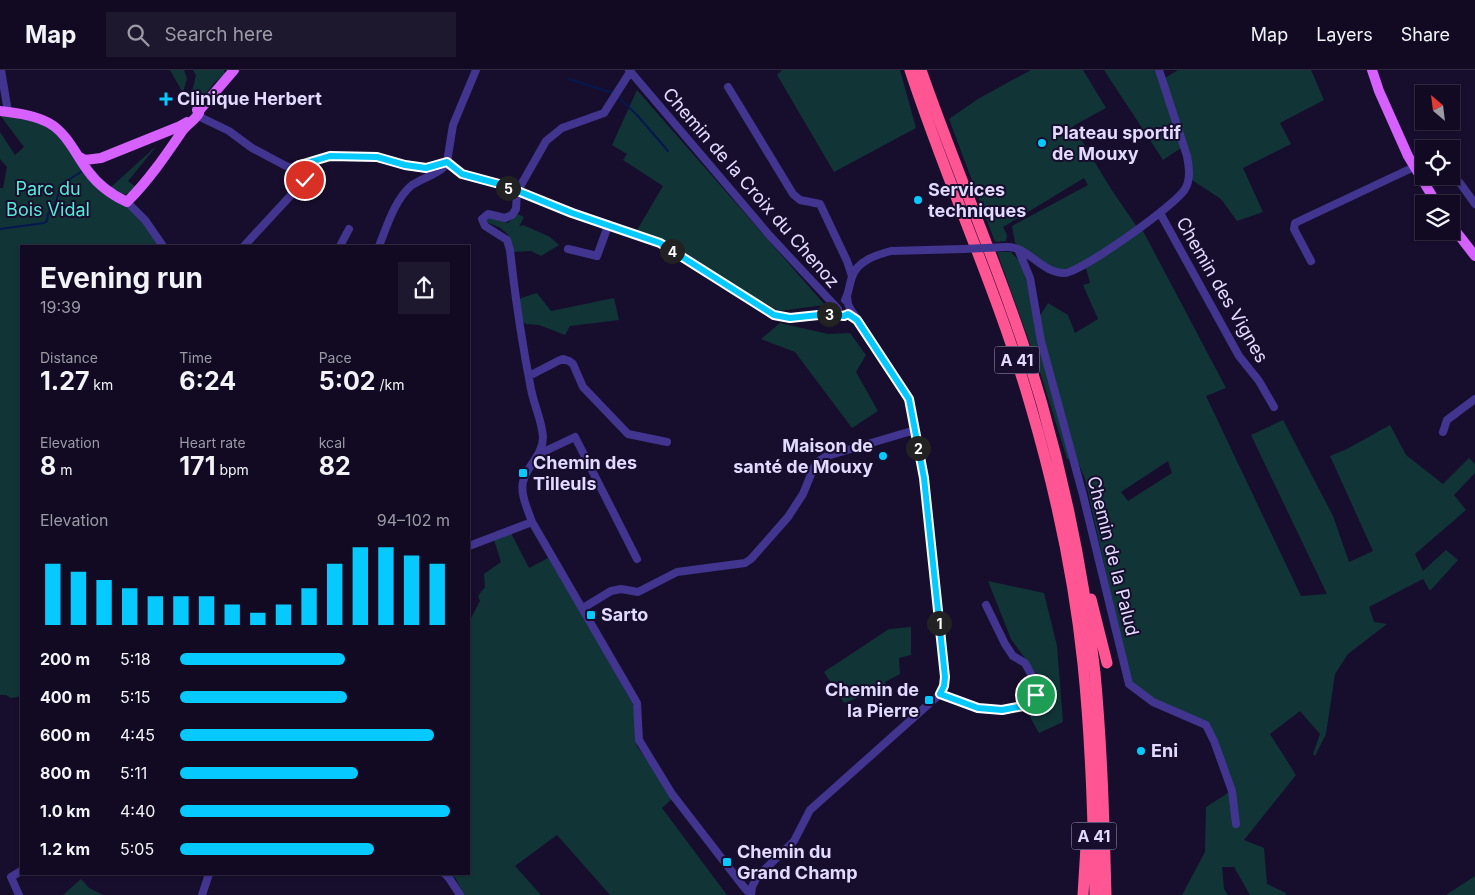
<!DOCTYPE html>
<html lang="en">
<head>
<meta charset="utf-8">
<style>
  :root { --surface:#110a22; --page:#1e182f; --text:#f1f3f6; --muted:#9c9aa5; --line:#302b40; --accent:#06caff }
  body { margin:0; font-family:Inter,sans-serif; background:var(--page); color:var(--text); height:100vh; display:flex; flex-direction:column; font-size:19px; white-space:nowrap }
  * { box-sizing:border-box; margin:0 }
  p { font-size:16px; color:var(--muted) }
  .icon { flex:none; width:28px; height:28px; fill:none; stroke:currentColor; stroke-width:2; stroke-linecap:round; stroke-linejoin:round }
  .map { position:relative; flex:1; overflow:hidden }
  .details { position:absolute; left:20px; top:175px; width:450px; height:630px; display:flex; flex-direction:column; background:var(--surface); border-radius:0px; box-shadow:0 1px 4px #0004,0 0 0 1px var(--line) }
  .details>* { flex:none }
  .needle { width:32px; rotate:332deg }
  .fabs { position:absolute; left:1415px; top:15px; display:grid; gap:10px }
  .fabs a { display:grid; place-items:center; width:45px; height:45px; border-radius:0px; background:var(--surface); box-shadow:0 1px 4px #0004,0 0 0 1px var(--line); font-size:25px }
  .pin { position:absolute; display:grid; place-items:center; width:42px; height:42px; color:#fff; margin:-21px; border:2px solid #fff; border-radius:50%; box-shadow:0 1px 5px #0007 }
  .km { position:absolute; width:25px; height:25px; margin:-12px; border-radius:50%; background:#222; color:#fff; font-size:14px; line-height:25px; text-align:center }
  .round { display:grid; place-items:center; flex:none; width:52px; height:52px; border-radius:0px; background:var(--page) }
  .head { display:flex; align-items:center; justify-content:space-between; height:85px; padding:0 20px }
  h1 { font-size:28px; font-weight:700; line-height:38px }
  .metrics { display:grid; grid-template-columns:repeat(3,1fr); gap:8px; height:85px; padding:5px 20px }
  .metrics div { display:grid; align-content:center }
  .metrics b { font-size:25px; font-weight:700 }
  .metrics small { font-size:14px; font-weight:400 }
  .metrics p { font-size:14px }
  .chart { height:140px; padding:10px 20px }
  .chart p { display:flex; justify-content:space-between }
  .chart svg { width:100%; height:90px; margin-top:5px; stroke:var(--accent); stroke-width:6 }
  ul { padding:0 20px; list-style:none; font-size:16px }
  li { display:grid; grid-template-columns:80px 60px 1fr; align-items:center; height:38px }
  li i { height:12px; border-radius:6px; background:var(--accent) }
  header { display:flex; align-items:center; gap:30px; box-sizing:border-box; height:70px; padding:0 25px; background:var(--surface); border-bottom:1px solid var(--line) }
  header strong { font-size:24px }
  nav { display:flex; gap:28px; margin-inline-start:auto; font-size:18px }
  .search { width:350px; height:45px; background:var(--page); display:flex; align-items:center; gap:12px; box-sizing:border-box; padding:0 18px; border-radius:0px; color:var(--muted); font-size:19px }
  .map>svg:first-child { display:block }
  .green { fill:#113437; fill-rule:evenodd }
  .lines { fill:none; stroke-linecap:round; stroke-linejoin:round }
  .stream { stroke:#05184f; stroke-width:2 }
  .minor { stroke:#423590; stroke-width:8 }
  .major { stroke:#d661ff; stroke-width:10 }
  .highway { stroke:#ff5593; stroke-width:11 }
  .minor-bridge { stroke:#423590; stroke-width:8 }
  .route-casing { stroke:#fff; stroke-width:10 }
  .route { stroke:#06caff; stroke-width:6 }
  .poi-dot { fill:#06caff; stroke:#170e2d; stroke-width:2 }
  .labels { text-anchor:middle; stroke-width:4; stroke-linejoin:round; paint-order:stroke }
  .shield { fill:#170e2d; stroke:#a59dc0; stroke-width:1 }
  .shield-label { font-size:16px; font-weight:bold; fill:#e2daff }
  .poi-label { font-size:18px; font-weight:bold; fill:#e2daff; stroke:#170e2d; text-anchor:start }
  .street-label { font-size:18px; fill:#e2daff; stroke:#170e2d }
  .park-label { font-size:18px; fill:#58ecd8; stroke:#170e2d }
</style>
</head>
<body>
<header>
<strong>Map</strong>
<div class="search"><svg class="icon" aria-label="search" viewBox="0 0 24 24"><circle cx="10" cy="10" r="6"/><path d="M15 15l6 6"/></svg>Search here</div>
<nav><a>Map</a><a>Layers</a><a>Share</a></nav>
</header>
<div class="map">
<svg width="1475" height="825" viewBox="0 0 1475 825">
  <rect width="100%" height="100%" fill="#170e2d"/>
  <path class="green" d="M170,0H184L187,8L183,23Z
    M193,0H224L225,4L215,12L199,32H194L191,26L196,5Z
    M782,0H900L916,58L834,102L777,5Z
    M1031,0H1083L1106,38L1073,56L1111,119L1137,157C1117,170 1074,208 1050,198C1039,193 1025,180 1015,173L1012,156L1088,115L1084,108L1003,157L1007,165L1006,171L995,172L949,49L978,29Z
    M1104,0H1162L1165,8L1178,0H1311L1324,30L1280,53L1291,74L1243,98L1263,142L1237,151L1221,129L1192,110L1181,78L1163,90Z
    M637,20L825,235L779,241L637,160L663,116L623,90L627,84L612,75Z
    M0,45L37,51L56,62L135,142L159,176H21V626L11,628L6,625H0V118H3L7,97L0,89V62L15,85L24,77Z
    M154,78H155L128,111L137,118C127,127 120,125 110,118Z
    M517,144L524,147L519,157L523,155L550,167L559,175L541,186L531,181L514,182C511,165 505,158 488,153L487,150L490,148L508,153Z
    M1142,159L1226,318L1206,326L1301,526L1327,524L1251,365L1283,350L1333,446L1349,492L1373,481L1330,386L1347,379L1390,355L1406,385L1443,414L1469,388L1475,394V403L1454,425L1466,440L1415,484L1423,501L1446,480L1458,490L1430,521L1423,509L1369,537L1374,552L1387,554L1348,584L1335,604L1326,664L1315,686L1313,684L1320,664L1300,641L1270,664L1296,705L1244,770L1264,778L1267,814L1286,823L1285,825H1250L1234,797H1222L1224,819L1228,825H1182L1205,782L1206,737L1231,721L1206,655L1157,630L1133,614L1128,600L1085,409L1077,390L1067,389L1041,305L997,182H1011L1022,194L1036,252L1048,233L1068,245L1075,263L1098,249L1083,215L1090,213L1086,198ZM1168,391L1172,403L1128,431L1121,422Z
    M537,223L551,241L614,228L619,250L570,256L565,265L539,255L526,254L520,250L519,232L521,228Z
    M780,253L828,264L850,263L866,285L856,302L878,341L852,358L795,282L761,269Z
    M511,463L529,498L550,487L635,638L637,676L673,728L662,738L727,825H610L557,765L515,796L541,825H464L456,809L451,804H469V552L480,531L478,526L485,517L484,504L501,492L494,470Z
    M988,511L1044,523L1057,576L1063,652L1039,663L1025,638L1041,626L1040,609L1011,569Z
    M911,557V585L899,588L900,604L885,612L887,617L844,633L824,602L889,559Z
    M1475,806V825H1446Z
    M81,809L89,818L103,825H63Z"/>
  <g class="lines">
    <path class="stream" d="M569,9L613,23
      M618,27L637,45L668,81
      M0,159L44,153L47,151L48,144L55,134L62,114L84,100
      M808,241L812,242L817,239H826"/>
    <path class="minor" d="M1,0L8,42
      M629,0L770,166L838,239
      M630,2L604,43L562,58L546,71L517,122L660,173L774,245L790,248L828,244L844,246L848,245
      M728,17L793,124L800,130L820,134L847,191L852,206
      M198,46L229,61L252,78L286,96L293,98L330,86L377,87L405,95L426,98L447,92L453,55L476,0
      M1460,113L1475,134
      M127,132L145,150L163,176
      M1160,143L1239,286L1259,311L1274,337
      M244,176L305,110L303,98L300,95
      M340,176L349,159
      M379,176C387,156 395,129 412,115C422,108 444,102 447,92L462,104L503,115L517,122L516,139L512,145L505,148L488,144L482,149L485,156L507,170L510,180C515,227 522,273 531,319C534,336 542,350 543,367C543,385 527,395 523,412C520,424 528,440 532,452L637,633L639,670L672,724L743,816L751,825
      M1006,177C1027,175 1041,203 1064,203C1080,203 1176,135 1185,119C1191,109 1189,97 1187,86L1159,0
      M568,179L597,186L608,156
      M1018,179L1030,208L1041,271L1083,425L1129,614L1153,632L1206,655L1214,671L1232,721L1236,754
      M1311,191L1294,159L1295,153L1414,97
      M845,230C849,223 849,215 852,207C857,191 876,185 891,181L963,179
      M529,306L558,291L563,289L569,291L573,294L583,317L628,364L667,372
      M1443,362L1447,350L1475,329
      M539,384L575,367L637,489
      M469,476L532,452
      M583,538L611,521L621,519L638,522L677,502L745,493L751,489L788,447L803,424L814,397L819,391L827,386L915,360
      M940,624L978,639L1002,640L1023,636L1036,625V613L1025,593L1013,586L1005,574L986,535
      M445,804L449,808L460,825
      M19,825L11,807L21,801
      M202,825L209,804
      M751,825L752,817L757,807L794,771L810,740L940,624L944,616L945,607L924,408L909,329L851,240L848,234L847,226"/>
    <path class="major" d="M1372,0L1379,21L1408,86L1437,134
      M0,41C16,43 35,45 49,53C67,63 76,85 88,101C98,115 112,125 127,132C149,110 166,85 183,60C188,54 196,49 199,43L197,40
      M198,42L234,0
      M78,86L85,90L101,88L178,57L187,52
      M1451,155L1475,186"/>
    <path class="highway" d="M910,0C947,113 997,220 1030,334C1055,419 1074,507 1083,594C1091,671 1093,748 1095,825
      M921,0C960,112 1009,220 1042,334C1067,422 1085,512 1095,603C1102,677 1104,751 1106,825
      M1091,529L1107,593
      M1083,825L1087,760"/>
    <path class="minor-bridge" d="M963,179L1006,177"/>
  </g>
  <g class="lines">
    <defs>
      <path id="route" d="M305,110L303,98L300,95L330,86L377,87L405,95L426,98L447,92L462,104L503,115L572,143L660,173L774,245L790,248L828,244L844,246L848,244L857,250L909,329L924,408L945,607L944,616L940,624L978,638L1002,640L1023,636L1036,625"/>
    </defs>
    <use href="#route" class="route-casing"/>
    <use href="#route" class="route"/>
  </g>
  <g class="poi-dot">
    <path d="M163.5 21.5h5v5h5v5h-5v5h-5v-5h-5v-5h5z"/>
    <circle cx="1042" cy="73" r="5"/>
    <circle cx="918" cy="130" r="5"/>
    <circle cx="883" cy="386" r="5"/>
    <rect x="518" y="398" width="10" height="10" rx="2.5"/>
    <rect x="586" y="540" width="10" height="10" rx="2.5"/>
    <rect x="924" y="625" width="10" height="10" rx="2.5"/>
    <circle cx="1141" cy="681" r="5"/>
    <rect x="722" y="787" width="10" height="10" rx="2.5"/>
  </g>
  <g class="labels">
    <g class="shield">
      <rect x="994.5" y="276.5" width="45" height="27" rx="4"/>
      <rect x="1071.5" y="752.5" width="45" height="27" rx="4"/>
    </g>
    <g class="shield-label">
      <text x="1017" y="296">A 41</text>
      <text x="1094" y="772">A 41</text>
    </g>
    <g class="poi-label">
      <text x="177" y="35">Clinique Herbert</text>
      <text x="1052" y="69">Plateau sportif<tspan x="1052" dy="21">de Mouxy</tspan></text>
      <text x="928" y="126">Services<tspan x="928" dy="21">techniques</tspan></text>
      <text x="873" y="382" text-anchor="end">Maison de<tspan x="873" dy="21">santé de Mouxy</tspan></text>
      <text x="533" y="399">Chemin des<tspan x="533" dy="21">Tilleuls</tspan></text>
      <text x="601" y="551">Sarto</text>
      <text x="919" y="626" text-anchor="end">Chemin de<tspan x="919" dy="21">la Pierre</tspan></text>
      <text x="1151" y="687">Eni</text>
      <text x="737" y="788">Chemin du<tspan x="737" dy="21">Grand Champ</tspan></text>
    </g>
    <g class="street-label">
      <text transform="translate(751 118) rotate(49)" y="6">Chemin de la Croix du Chenoz</text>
      <text transform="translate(1222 220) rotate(60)" y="6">Chemin des Vignes</text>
      <text transform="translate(1113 486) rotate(76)" y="6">Chemin de la Palud</text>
    </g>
    <g class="park-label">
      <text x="48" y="125">Parc du<tspan x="48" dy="21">Bois Vidal</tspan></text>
    </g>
  </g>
</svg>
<div class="fabs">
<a><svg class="needle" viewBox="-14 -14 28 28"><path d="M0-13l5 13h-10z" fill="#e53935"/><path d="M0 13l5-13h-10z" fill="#9c9aa5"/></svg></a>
<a><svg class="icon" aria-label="locate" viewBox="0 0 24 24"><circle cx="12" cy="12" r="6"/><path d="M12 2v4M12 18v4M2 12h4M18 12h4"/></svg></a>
<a><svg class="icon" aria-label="layers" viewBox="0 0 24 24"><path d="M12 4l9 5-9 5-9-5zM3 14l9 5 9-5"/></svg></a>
</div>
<div class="pin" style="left:1036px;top:625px;background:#1e9e55"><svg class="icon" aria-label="arrive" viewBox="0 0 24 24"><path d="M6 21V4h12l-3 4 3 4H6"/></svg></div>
<div class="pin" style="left:305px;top:110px;background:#d93025"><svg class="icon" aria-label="check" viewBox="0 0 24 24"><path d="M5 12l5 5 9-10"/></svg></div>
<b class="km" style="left:939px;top:553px">1</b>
<b class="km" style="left:918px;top:378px">2</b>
<b class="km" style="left:829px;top:244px">3</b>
<b class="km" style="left:672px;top:181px">4</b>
<b class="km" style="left:508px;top:118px">5</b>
<section class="details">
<div class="head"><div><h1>Evening run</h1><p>19:39</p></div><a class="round"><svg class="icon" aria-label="share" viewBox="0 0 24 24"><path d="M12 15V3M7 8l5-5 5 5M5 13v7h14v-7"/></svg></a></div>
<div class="metrics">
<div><p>Distance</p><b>1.27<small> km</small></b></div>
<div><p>Time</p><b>6:24</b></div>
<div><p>Pace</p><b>5:02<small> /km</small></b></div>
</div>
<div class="metrics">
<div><p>Elevation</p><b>8<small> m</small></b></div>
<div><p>Heart rate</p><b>171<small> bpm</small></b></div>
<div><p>kcal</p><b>82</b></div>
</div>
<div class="chart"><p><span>Elevation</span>94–102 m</p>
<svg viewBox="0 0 160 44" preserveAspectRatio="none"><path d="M5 44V14M15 44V18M25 44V22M35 44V26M45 44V30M55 44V30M65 44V30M75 44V34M85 44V38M95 44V34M105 44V26M115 44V14M125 44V6M135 44V6M145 44V10M155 44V14"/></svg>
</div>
<ul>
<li><b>200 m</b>5:18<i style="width:61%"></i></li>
<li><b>400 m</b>5:15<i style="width:62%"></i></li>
<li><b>600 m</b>4:45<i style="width:94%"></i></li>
<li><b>800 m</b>5:11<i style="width:66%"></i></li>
<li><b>1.0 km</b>4:40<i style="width:100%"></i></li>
<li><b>1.2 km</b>5:05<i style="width:72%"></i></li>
</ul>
</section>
</div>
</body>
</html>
